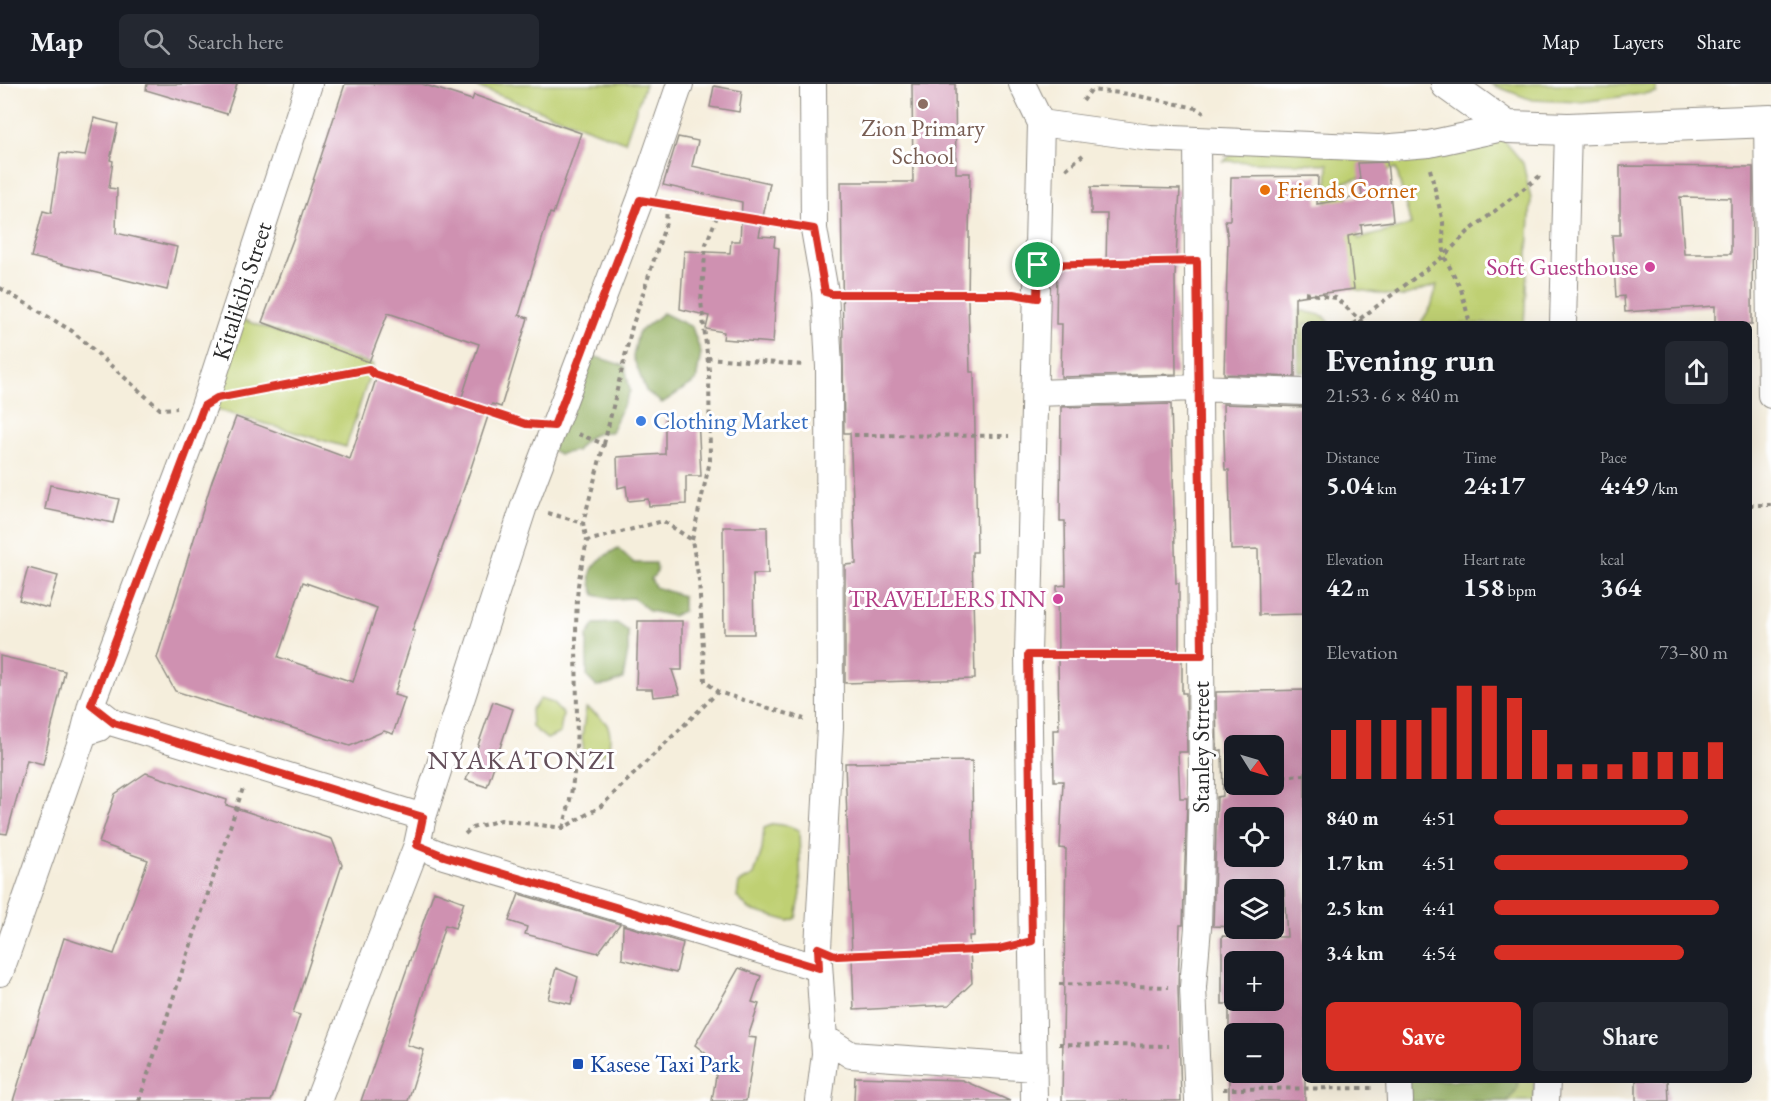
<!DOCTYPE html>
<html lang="en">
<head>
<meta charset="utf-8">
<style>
  :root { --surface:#171b24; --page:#242831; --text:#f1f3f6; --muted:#9ea1a6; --line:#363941; --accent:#d93025 }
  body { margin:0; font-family:"EB Garamond",serif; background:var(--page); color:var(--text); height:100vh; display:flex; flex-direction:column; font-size:22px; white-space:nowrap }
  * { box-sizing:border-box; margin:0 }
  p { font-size:20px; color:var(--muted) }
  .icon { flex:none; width:33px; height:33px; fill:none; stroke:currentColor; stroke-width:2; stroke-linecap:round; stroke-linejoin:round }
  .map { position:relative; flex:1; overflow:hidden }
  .panel { position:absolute; left:1302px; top:237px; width:450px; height:762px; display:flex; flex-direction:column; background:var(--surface); border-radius:9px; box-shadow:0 6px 24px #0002 }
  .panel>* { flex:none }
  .needle { width:39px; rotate:127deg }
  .buttons { position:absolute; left:1224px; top:651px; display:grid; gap:12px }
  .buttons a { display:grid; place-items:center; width:60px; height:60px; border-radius:9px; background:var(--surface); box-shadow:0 6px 24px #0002; font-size:30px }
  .pin { position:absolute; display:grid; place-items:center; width:51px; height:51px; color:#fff; margin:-26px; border:3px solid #fff; border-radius:50%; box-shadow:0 2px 6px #0007 }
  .round { display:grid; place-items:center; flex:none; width:63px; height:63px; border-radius:9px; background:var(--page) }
  .headline { display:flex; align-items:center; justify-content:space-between; height:102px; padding:0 24px }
  h1 { font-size:33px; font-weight:700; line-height:45px }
  .stats { display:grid; grid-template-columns:repeat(3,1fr); gap:9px; height:102px; padding:6px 24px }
  .stats div { display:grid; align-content:center }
  .stats b { font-size:26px; font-weight:700 }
  .stats small { font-size:16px; font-weight:400 }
  .stats p { font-size:16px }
  .chart { height:168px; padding:12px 24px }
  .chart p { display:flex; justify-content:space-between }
  .chart svg { width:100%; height:108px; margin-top:6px; stroke:var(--accent); stroke-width:6 }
  .action { display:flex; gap:12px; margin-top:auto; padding:12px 24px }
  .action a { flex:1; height:69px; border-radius:9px; background:var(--accent); color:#fff; font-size:24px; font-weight:700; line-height:69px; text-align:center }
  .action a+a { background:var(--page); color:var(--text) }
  ul { padding:0 24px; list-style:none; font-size:20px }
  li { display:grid; grid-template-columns:96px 72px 1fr; align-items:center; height:45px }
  li i { height:15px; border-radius:8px; background:var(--accent) }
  header { display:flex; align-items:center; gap:36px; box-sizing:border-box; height:84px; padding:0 30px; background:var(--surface); border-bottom:2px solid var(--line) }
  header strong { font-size:28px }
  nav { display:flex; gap:33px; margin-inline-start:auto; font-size:21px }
  .search { width:420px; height:54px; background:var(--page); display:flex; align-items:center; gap:15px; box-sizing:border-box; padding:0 21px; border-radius:9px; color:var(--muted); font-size:22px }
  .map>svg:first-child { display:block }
  .green { fill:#bfd073; stroke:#757e4f; stroke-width:1.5; fill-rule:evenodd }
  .forest { fill:#97b265; stroke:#616e48; stroke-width:1.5 }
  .building { fill:#cf91b1; fill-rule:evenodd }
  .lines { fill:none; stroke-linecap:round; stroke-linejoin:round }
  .minor-casing { stroke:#908c84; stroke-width:28 }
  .tertiary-casing { stroke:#908c84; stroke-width:34 }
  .path { stroke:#908c84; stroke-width:4; stroke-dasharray:4.5 4.5; stroke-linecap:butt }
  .minor { stroke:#fff; stroke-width:26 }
  .tertiary { stroke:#fff; stroke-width:32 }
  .route-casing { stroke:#fff; stroke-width:12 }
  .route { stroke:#d93025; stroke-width:8 }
  .education-dot { fill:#8d6e63; stroke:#fff; stroke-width:2 }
  .food-dot { fill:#e8710a; stroke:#fff; stroke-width:2 }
  .hotel-dot { fill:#d1479c; stroke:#fff; stroke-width:2 }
  .shop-dot { fill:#3f7fe0; stroke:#fff; stroke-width:2 }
  .transit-dot { fill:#1a4fb4; stroke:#fff; stroke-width:2 }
  .labels { text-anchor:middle; stroke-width:6; stroke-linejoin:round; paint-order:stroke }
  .education-label { font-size:24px; fill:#785e54; stroke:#fff }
  .food-label { font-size:24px; fill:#c56008; stroke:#fff; text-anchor:start }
  .hotel-label { font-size:24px; fill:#b23c85; stroke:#fff; text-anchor:end }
  .street-label { font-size:24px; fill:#2b2b2b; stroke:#fff }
  .shop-label { font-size:24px; fill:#366cbe; stroke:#fff; text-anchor:start }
  .transit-label { font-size:24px; fill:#164399; stroke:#fff; text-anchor:start }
  .quarter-label { font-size:27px; letter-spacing:1.5px; fill:#644f5a; stroke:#fff }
</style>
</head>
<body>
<header>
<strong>Map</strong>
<div class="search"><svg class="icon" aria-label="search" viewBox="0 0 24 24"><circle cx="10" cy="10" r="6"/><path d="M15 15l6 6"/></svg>Search here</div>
<nav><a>Map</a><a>Layers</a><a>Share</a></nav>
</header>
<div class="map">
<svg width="1771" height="1017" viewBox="0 0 1771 1017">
  <rect width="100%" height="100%" fill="#fff"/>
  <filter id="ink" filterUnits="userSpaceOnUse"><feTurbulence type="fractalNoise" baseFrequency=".0167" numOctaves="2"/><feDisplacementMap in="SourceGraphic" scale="12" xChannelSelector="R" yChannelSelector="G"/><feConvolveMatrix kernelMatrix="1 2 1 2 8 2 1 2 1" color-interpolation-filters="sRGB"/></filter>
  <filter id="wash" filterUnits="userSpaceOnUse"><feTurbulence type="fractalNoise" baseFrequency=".008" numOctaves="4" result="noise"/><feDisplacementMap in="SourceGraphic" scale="24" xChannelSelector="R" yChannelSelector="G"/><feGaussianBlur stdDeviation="1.35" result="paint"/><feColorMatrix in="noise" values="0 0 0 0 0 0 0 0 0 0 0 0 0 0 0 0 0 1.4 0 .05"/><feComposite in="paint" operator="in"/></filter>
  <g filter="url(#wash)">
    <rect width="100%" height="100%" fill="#f5eedc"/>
    <path class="green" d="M469,0H645L625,58Z
      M1490,0H1655L1656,8L1581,18L1532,16Z
      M1498,49L1523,79L1531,115L1524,240H1420L1431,223L1437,201L1401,213L1347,204L1323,193L1328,80L1223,77L1243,63ZM1396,84L1411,141L1359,155L1344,98Z
      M1299,226L1324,232L1331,240H1305V288H1299Z
      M223,229L373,281L346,363L200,321Z
      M540,615L552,619L563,630L560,649L547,655L532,643L531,626Z
      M586,624C607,636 614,643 608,667L597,673L584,669L582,653Z
      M774,740L789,742L799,746L801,810L796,834L789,837L750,826L737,813L739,799L754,791L762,766L764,744Z
      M1408,996H1534V1017H1408Z"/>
    <path class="forest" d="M663,229L692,243L701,269L696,297L662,319L646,307L633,273L638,249Z
      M590,271L625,282L630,307L611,348C594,347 586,354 576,367L559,370L545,362Z
      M618,464L634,479H656L657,488L651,495L655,503L683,512V527L672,532L650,527L633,514L611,515L595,511C583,485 596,477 618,464Z
      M617,539L628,547V567L623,595L608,601L596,602L587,593V552L595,540Z
      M1405,996H1518L1517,1005L1508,1017H1400Z"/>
    <g id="blocks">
      <path class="building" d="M147,0H237L227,30L146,6Z
        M345,0H422L472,16L474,11L581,49L553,130L550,129L519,231L528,234L501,323L492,320L468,393L412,547H415L394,611L405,614L393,650L384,647L350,662L175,607L157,574L212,397L236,333L350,375L376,295L459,322L479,260L388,229L369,278L262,238L297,145ZM303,498L377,524L353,598L278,573Z
        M912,0H955L956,89H970L968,216L970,288H974L977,468H972L975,595L845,599V481L856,480L850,349H844L841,98H913Z
        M714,2L742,7L739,28L710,23Z
        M94,34L118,40L110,76L113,77L109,104L117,105L116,149L177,163L167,206L31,173L43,127L51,129L60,69L85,72Z
        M678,53L698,57L692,82L770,99L759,152L775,153L774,163L779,164L773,259L723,255L724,248L706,245L709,232L680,225L684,167L730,169L731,157H740L742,118L663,101Z
        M1387,78L1393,137L1361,141L1362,149L1348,152L1354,205L1295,213V293L1224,290L1228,155L1225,136H1230L1231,93L1318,92L1317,120L1362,112L1358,79Z
        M1620,82L1753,83L1752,240H1715V222L1625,228L1624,212L1616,213L1612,151H1620ZM1680,113L1731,114V170H1684Z
        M1091,103L1180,105L1175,192L1176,290L1061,293L1062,240H1056L1057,181L1106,183L1107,130H1091Z
        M1171,320L1176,499H1179V575H1182V609H1186L1187,668H1178L1180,714H1187L1183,841H1180L1178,904L1181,1017H1062L1066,765L1060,764L1063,697H1054L1053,646H1059L1057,502L1066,501L1065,437H1060L1061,323Z
        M1223,320L1305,323V530L1259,531L1258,465L1231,466L1229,386H1225Z
        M698,334L701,392H686V420L649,422L648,415L628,417L626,402L618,404L617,373L665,370V335Z
        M50,401L119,415L113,439L45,425Z
        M723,443H767L768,490H753L754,550H724Z
        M28,484L58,492L48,524L19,516Z
        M638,537H682V586H672L680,610L653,613L652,605H636Z
        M0,572L65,587L43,680L27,676L7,750L0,749Z
        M1305,606V1017H1229V920H1222V852L1287,853L1284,806H1234V843L1213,842L1217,713L1223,712L1222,666L1217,667L1216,608ZM1234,662H1274V700H1234ZM1234,734H1274V772H1234ZM1234,878H1274V916H1234ZM1234,950H1274V988H1234Z
        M493,618L513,625L487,703L466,696Z
        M972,677L974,852H969L972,899L949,921L854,926L845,679Z
        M146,689L227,716L226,721L332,755L342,781L293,929L300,931L271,1017H13L64,854L114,870L148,776L99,759L115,710Z
        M434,807L464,818L455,844L445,841L407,961L424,966L408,1017H361Z
        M519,810L620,840L598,869L525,850L527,843L509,837Z
        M623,841L683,859L676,889L622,875Z
        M556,884L578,893L571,920L548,915Z
        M739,884L761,892L752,918L759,920L748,953L756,954L746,1017H712L718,979L695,961Z
        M855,993L962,996L1010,1017H854Z
        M1636,996H1668L1669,1017H1636Z"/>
    </g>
  </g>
  <g filter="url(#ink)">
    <use href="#blocks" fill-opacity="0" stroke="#908c84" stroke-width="1.5"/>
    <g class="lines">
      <defs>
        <path id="minor" d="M813,0L814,145L825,208L829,283L830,643L818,864L825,970L819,1017
          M1022,0L1041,39L1028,571L1034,1017
          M1767,37L1771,311
          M1041,39L1150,54L1379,64L1429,60L1507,43
          M1197,57L1202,699L1198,843L1193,903L1198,1017
          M1563,240L1568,45
          M1034,309L1198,304L1305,308
          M91,621L114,639L423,733
          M84,649L91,621L204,322L309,0
          M417,761L444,772L819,884
          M0,889L84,649L99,644
          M823,953L851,971L1034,984
          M1399,996L1400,1017
          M318,1017L417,761L423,733L524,422L640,116L680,0
          M1546,1017L1547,996"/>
        <path id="tertiary" d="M1447,0L1507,43L1568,45L1771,37"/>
      </defs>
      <use href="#minor" class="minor-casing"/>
      <use href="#tertiary" class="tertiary-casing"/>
      <path class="path" d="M1083,17L1091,6L1129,10L1196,24L1204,29
        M1066,85L1083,71
        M1430,85L1443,138L1444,172L1461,205L1470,240
        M666,122L718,129
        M1063,180L1173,178
        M0,204L72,247L160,325L177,324
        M1305,209L1336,214L1364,240
        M852,210H1012
        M1353,240L1444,172L1468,148L1541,91
        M707,274L805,281
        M235,310L369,285L374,290L527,340
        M578,350L604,360L583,439L587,457
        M854,351L1009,352
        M604,360L632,243L666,139L667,124
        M1749,421H1771
        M548,429L583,439
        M692,456L710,377L709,287L701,217L706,160L718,130L755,133L787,140
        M1053,571H1174
        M1274,693L1305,691
        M563,744C587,666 571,582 578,502C580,487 584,472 587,457L663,437L692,456L699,496L705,597L718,608L804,635
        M465,750L472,744L501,736L563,744L600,723L718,608
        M845,872L1005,864
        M1059,900L1168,903
        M1059,960L1169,962
        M1223,1005L1375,1004
        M139,1017L243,704"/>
      <use href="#minor" class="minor"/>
      <use href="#tertiary" class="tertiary"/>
    </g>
  </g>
  <g class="lines" filter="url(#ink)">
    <defs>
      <path id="route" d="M640,116L814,145L825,208L832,210H1013L1037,214L1038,181L1197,177L1202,571H1028L1032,857L999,865L837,872L818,864L819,884L444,772L417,761L423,733L114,639L91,621L204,322L217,314L369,285L374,290L526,340L554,342Z"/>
    </defs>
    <use href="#route" class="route-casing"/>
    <use href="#route" class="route"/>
  </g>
  <circle class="education-dot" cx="923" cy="20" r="6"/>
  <circle class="food-dot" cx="1265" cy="106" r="6"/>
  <g class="hotel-dot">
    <circle cx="1650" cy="183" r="6"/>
    <circle cx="1058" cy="515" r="6"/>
  </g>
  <circle class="shop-dot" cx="641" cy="337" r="6"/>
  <rect class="transit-dot" x="572" y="974" width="12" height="12" rx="3"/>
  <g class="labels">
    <g class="education-label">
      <text x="923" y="52">Zion Primary<tspan x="923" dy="28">School</tspan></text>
    </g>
    <g class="food-label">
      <text x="1277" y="114">Friends Corner</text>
    </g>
    <g class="hotel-label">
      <text x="1638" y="191">Soft Guesthouse</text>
      <text x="1046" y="523">TRAVELLERS INN</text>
    </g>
    <g class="street-label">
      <text transform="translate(242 207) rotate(-72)" y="8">Kitalikibi Street</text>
      <text transform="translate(1201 663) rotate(-90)" y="8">Stanley Strreet</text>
    </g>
    <g class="shop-label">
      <text x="653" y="345">Clothing Market</text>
    </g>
    <g class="transit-label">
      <text x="590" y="988">Kasese Taxi Park</text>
    </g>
    <g class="quarter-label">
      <text x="522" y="685">NYAKATONZI</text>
    </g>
  </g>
</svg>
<div class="buttons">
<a><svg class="needle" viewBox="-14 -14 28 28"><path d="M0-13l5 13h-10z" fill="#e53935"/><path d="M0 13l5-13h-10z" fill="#9ea1a6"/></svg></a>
<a><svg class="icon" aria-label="locate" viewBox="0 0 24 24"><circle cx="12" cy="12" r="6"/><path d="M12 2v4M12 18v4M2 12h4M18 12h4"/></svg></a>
<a><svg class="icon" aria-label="layers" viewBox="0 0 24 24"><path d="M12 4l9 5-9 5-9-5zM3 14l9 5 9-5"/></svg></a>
<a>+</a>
<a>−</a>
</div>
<div class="pin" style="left:1038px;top:181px;background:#1e9e55"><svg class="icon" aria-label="arrive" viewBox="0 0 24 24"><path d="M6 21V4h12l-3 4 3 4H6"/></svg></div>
<section class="panel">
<div class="headline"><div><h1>Evening run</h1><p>21:53 · 6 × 840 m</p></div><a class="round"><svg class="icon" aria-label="share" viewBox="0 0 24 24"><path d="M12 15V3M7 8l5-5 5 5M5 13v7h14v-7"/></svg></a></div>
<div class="stats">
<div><p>Distance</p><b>5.04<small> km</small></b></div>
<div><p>Time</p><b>24:17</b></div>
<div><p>Pace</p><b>4:49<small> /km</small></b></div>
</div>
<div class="stats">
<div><p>Elevation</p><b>42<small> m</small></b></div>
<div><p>Heart rate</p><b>158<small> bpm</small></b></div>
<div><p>kcal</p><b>364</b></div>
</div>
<div class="chart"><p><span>Elevation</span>73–80 m</p>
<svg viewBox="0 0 160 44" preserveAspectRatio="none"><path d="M5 44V24M15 44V20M25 44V20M35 44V20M45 44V15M55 44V6M65 44V6M75 44V11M85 44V24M95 44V38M105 44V38M115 44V38M125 44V33M135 44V33M145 44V33M155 44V29"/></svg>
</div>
<ul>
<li><b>840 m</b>4:51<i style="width:83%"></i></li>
<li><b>1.7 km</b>4:51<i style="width:83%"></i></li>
<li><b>2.5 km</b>4:41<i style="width:96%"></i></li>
<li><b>3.4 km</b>4:54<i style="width:81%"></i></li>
</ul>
<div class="action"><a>Save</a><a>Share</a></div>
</section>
</div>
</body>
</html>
